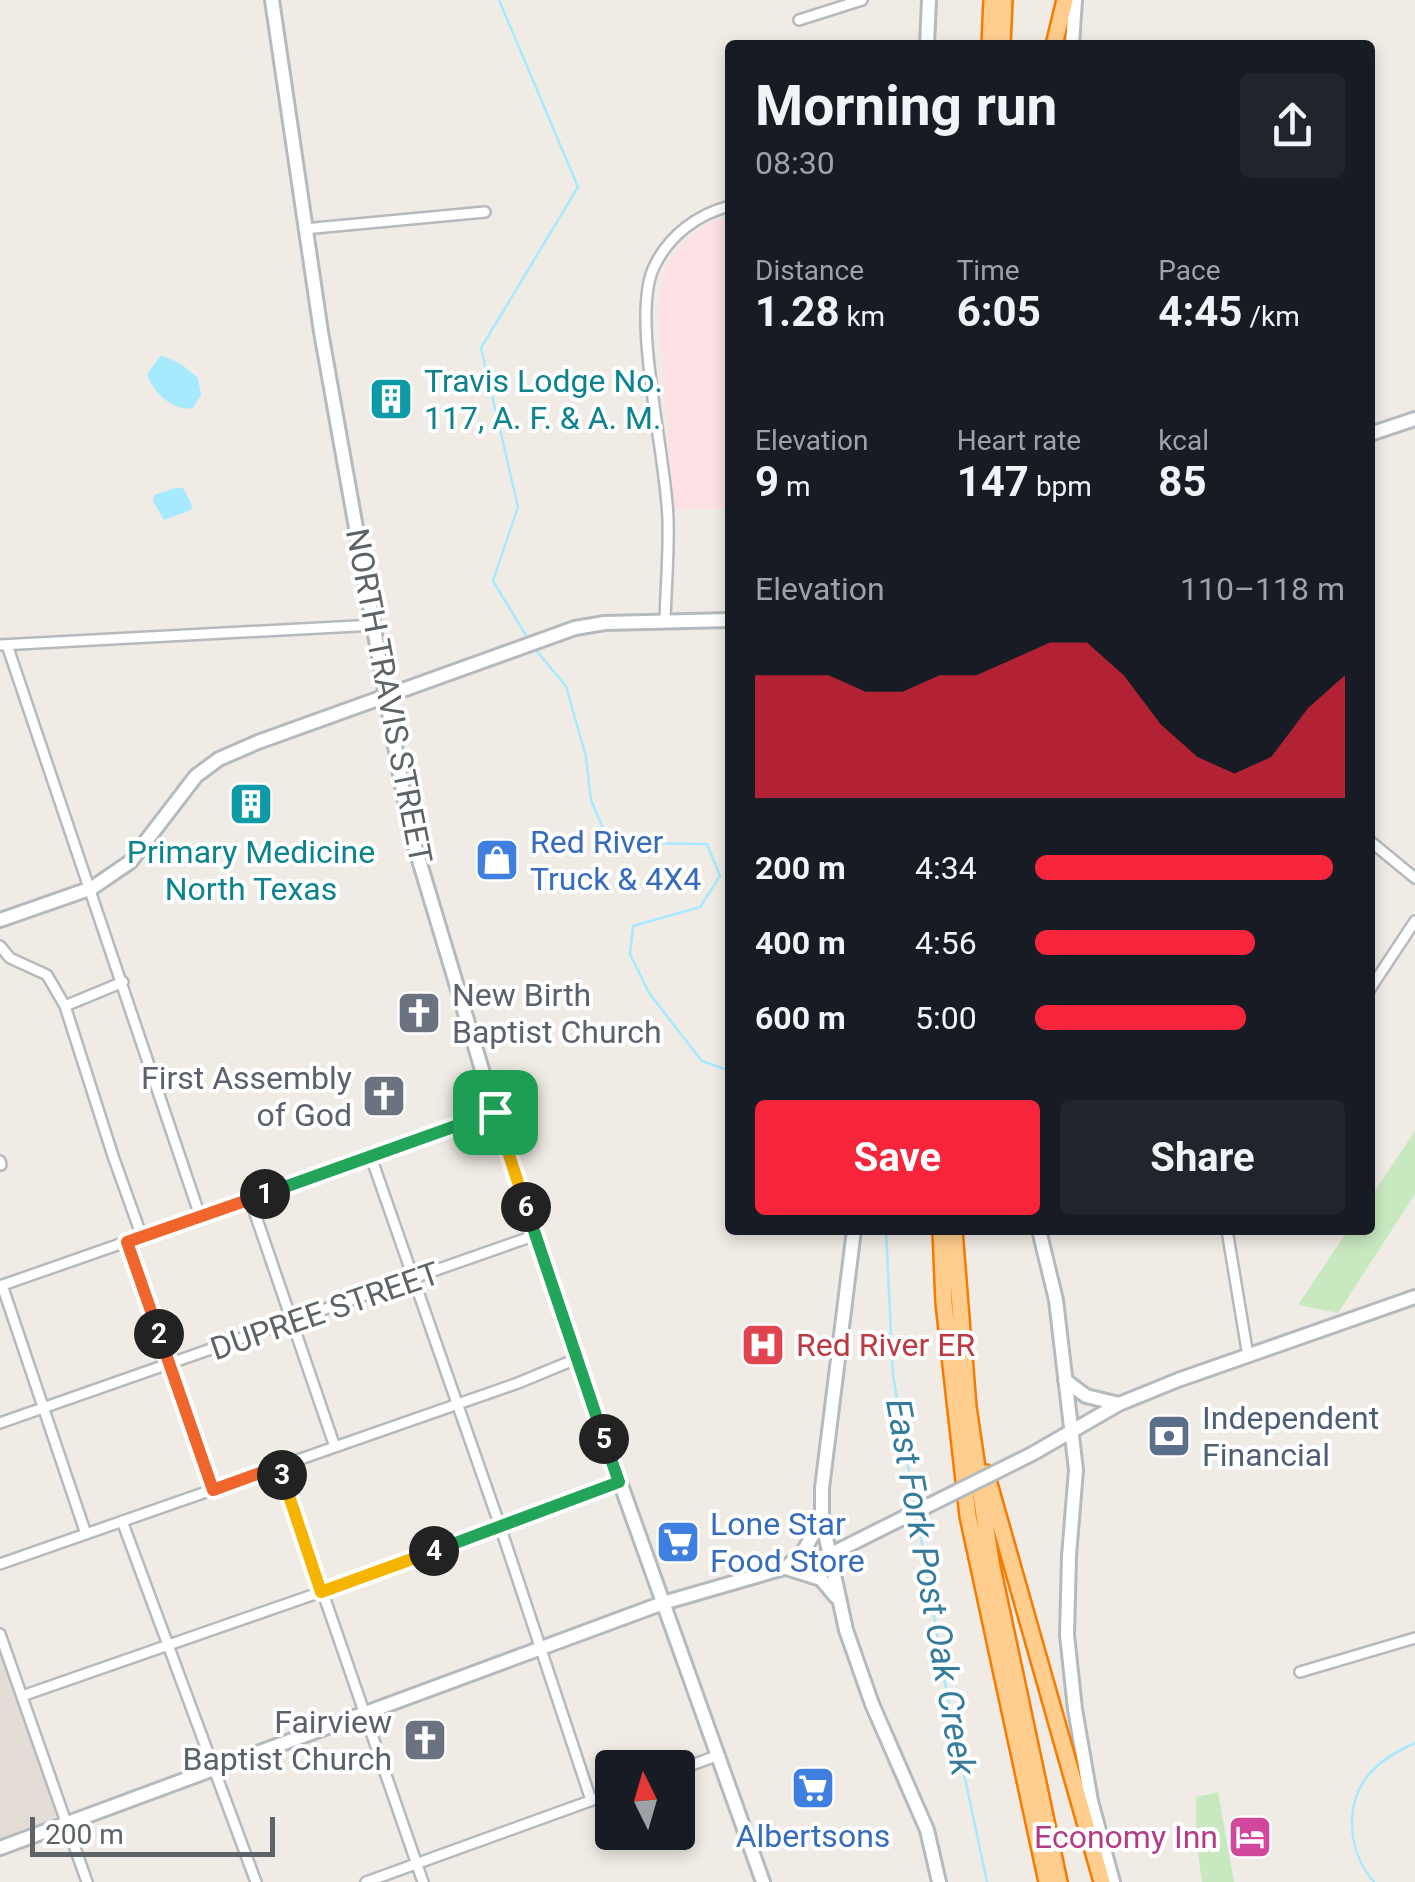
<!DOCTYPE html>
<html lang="en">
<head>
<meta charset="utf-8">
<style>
  :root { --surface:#171b24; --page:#20242c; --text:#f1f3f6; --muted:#9ea1a6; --accent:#f6253c }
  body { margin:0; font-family:Roboto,sans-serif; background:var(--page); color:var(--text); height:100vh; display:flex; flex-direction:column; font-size:38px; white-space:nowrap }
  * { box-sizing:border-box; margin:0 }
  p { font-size:32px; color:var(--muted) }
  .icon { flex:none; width:55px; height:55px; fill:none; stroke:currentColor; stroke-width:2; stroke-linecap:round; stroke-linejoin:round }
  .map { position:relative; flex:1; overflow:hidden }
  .side { position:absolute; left:725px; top:40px; width:650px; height:1195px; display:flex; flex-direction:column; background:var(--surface); border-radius:10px; box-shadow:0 5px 15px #0003 }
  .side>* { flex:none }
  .needle { width:65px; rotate:355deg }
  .tools { position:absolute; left:595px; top:1750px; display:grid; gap:20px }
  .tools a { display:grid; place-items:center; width:100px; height:100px; border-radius:10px; background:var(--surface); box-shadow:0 5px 15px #0003; font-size:50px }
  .scale { position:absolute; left:30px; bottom:25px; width:245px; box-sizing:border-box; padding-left:10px; border:5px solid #5d6367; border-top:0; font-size:28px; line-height:35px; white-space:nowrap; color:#5d6367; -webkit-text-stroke:8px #fff; paint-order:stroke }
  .pin { position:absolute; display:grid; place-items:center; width:85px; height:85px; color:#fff; margin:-42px; border-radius:20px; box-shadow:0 5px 15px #0006 }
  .km { position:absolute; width:50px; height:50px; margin:-25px; border-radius:50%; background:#222; color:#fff; font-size:28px; line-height:50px; text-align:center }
  .round { display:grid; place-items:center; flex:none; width:105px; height:105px; border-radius:10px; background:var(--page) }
  .summary { display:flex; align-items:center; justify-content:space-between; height:170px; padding:0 30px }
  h1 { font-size:55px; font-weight:700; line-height:75px }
  .stats { display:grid; grid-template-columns:repeat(3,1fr); gap:15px; height:170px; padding:10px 30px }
  .stats div { display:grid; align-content:center }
  .stats b { font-size:42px; font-weight:700 }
  .stats small { font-size:28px; font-weight:400 }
  .stats p { font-size:28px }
  .chart { height:280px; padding:20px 30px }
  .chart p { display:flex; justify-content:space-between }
  .chart svg { width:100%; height:180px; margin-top:10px; fill:var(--accent); opacity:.7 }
  .button { display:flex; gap:20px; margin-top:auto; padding:20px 30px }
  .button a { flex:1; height:115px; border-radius:10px; background:var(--accent); color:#fff; font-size:40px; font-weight:700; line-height:115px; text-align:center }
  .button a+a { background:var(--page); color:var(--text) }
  ul { padding:0 30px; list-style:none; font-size:32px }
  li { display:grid; grid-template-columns:160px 120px 1fr; align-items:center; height:75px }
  li i { height:25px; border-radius:12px; background:var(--accent) }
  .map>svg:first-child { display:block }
  .education { fill:#e3ddd6 }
  .medical { fill:#fde1e4 }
  .green { fill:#c8e9c0 }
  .water { fill:#a7e9ff }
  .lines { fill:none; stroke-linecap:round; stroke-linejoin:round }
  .stream { stroke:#a7e9ff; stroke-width:2.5 }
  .street-casing { stroke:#b6b9bd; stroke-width:14 }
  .secondary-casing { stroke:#b4babe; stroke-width:18 }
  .highway-casing { stroke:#f67b00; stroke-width:20 }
  .street { stroke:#fff; stroke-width:9 }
  .secondary { stroke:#fff; stroke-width:12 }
  .highway { stroke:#ffcd8e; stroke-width:15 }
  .secondary-bridge-casing { stroke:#b4babe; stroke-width:18; stroke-linecap:butt }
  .secondary-bridge { stroke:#fff; stroke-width:12 }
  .split-1-casing { stroke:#fff; stroke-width:20 }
  .split-2-casing { stroke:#fff; stroke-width:20 }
  .split-3-casing { stroke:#fff; stroke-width:20 }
  .split-4-casing { stroke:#fff; stroke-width:20 }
  .split-5-casing { stroke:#fff; stroke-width:20 }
  .split-6-casing { stroke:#fff; stroke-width:20 }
  .split-7-casing { stroke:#fff; stroke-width:20 }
  .split-1 { stroke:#22a559; stroke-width:12 }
  .split-2 { stroke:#f0652b; stroke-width:12 }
  .split-3 { stroke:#f0652b; stroke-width:12 }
  .split-4 { stroke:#f5b400; stroke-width:12 }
  .split-5 { stroke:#22a559; stroke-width:12 }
  .split-6 { stroke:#22a559; stroke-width:12 }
  .split-7 { stroke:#f5b400; stroke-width:12 }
  .labels { text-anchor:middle; stroke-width:8; stroke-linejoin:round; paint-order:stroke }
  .culture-label { font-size:32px; fill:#0d838f; stroke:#fff; text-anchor:start }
  .street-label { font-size:32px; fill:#5d6367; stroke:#fff }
  .shop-label { font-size:32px; fill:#366cbe; stroke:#fff; text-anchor:start }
  .worship-label { font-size:32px; fill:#5b616d; stroke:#fff; text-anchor:end }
  .health-label { font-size:32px; fill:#be3a42; stroke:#fff; text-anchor:start }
  .service-label { font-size:32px; fill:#4e5e75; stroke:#fff; text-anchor:start }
  .hotel-label { font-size:32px; fill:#b23c85; stroke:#fff; text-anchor:end }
  .water-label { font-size:35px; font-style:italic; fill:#347b9e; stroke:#fff }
</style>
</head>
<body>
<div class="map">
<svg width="1415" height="1882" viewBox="0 0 1415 1882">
  <rect width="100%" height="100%" fill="#f0ece5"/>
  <path class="education" d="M0,1652L58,1815L27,1834L0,1844Z"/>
  <path class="medical" d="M730,217V565L724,509H674L658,311L664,270L683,243L708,223Z"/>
  <path class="green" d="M1415,1131V1194L1338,1313L1298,1305L1348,1230H1370V1198Z
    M1218,1792L1234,1882H1202L1196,1837V1797Z"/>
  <path class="water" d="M161,355L181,364L198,378L201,395L193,408C174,412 152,392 147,374Z
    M175,488H183L192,505L191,510L164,520L153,501L154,495Z"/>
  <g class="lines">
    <path class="stream" d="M499,0L578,187L481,348L518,507L493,581L527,637
      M534,648L566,686L586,757L591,800L603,828L631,843L707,844L720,876L700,907L633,926L630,954L649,993L702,1061L730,1071
      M886,1230L893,1375L915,1507
      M918,1519L947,1694L987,1882
      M1374,1882C1346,1850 1343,1798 1375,1768C1385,1758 1402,1749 1415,1743"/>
    <defs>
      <path id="street" d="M799,20L862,0
        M304,229L485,212
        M665,620C666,587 669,553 668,520C667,458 630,316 654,267C669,235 698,214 730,206
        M0,645L375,625
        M7,645L200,1216
        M1370,841L1415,878
        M0,946L10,958L47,975L65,1006L113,1156L142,1237
        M1370,989L1415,921
        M65,1006L123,982
        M371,1157L500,1526L591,1800
        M0,1161L1,1165
        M250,1199L335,1447
        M1227,1230L1248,1356
        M127,1242L213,1489
        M2,1285L86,1534
        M0,1286L495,1113
        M0,1423L536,1235
        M279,1466L423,1882
        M122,1521L256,1882
        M0,1564L518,1383L576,1359
        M0,1634L87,1882
        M1300,1672L1415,1638
        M22,1696L321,1592L619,1483
        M678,1770L719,1755
        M366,1882L612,1793"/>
      <path id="secondary" d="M272,0L321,332L410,830L495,1113L576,1359L763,1882
        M927,45L929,0
        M1072,45L1075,0
        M1370,434L1415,419
        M0,920L92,888L130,862L196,776L219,759L258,742L575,628L605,623L730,620
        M854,1230L822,1488V1519L846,1630L872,1704L927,1830L939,1882
        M1039,1230L1056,1300L1076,1470L1069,1556L1067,1635L1075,1709L1091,1801L1113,1882
        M1065,1380L1086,1396L1119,1404
        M1032,1454L1119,1404L1178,1380L1415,1297
        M821,1521L804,1550L786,1568L821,1579L836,1597
        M0,1848L663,1603L829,1555L897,1521"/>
      <path id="highway" d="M990,45L992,0
        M1002,45L1004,0
        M1054,45L1065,0
        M941,1230L944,1303L968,1516L1047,1882
        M954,1230L968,1407L991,1562L1059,1882
        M986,1473L1102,1882"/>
    </defs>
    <use href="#street" class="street-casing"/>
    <use href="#secondary" class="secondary-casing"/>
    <use href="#highway" class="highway-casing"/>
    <use href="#street" class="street"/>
    <use href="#secondary" class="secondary"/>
    <use href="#highway" class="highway"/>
    <defs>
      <path id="secondary-bridge" d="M897,1521L1032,1454"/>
    </defs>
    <use href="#secondary-bridge" class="secondary-bridge-casing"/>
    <use href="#secondary-bridge" class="secondary-bridge"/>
  </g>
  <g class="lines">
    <defs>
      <path id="split-1" d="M265,1194L495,1112"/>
      <path id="split-2" d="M159,1334L127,1242L265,1194"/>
      <path id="split-3" d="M159,1334L213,1490L279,1466L282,1475"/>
      <path id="split-4" d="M282,1475L321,1592L434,1551"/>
      <path id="split-5" d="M434,1551L619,1482L604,1439"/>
      <path id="split-6" d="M526,1207L604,1439"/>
      <path id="split-7" d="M495,1112L526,1207"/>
    </defs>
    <use href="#split-1" class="split-1-casing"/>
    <use href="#split-2" class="split-2-casing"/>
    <use href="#split-3" class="split-3-casing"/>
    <use href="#split-4" class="split-4-casing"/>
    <use href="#split-5" class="split-5-casing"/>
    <use href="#split-6" class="split-6-casing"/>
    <use href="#split-7" class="split-7-casing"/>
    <use href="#split-1" class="split-1"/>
    <use href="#split-2" class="split-2"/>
    <use href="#split-3" class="split-3"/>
    <use href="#split-4" class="split-4"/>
    <use href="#split-5" class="split-5"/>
    <use href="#split-6" class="split-6"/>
    <use href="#split-7" class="split-7"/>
  </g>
  <defs>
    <symbol id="building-square" viewBox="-11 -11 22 22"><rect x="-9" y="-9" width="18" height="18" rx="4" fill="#0f9aa8" stroke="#fff"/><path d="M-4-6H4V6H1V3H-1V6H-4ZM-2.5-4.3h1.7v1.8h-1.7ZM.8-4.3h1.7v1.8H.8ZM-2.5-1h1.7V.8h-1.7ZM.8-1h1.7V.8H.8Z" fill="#fff"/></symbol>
    <symbol id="shop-square" viewBox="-11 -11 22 22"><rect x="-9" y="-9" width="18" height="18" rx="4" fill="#3f7fe0" stroke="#fff"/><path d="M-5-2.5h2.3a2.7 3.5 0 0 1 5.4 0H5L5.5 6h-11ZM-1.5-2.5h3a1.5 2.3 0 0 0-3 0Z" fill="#fff"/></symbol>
    <symbol id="church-square" viewBox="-11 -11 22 22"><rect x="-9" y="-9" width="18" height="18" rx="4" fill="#6b7280" stroke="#fff"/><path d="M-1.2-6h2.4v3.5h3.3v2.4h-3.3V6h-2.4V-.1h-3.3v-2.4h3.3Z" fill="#fff"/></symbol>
    <symbol id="hospital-square" viewBox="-11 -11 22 22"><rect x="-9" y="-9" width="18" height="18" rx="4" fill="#e0444e" stroke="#fff"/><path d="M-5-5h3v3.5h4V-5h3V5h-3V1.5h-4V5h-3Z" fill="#fff"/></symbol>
    <symbol id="bank-square" viewBox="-11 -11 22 22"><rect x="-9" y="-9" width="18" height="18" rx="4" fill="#5c6f8a" stroke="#fff"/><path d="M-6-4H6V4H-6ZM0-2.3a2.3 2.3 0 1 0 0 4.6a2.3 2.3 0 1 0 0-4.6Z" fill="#fff"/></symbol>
    <symbol id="supermarket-square" viewBox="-11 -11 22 22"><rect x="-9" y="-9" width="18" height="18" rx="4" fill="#3f7fe0" stroke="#fff"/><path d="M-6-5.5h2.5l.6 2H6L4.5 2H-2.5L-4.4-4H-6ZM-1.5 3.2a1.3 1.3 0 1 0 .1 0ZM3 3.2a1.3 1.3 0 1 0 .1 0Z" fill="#fff"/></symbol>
    <symbol id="hotel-square" viewBox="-11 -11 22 22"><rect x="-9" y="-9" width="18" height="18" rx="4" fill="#d1479c" stroke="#fff"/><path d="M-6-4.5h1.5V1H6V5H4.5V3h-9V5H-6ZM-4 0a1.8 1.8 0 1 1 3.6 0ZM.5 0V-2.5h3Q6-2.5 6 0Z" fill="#fff"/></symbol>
  </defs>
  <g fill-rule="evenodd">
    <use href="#building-square" x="366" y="374" width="50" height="50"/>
    <use href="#building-square" x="226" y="779" width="50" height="50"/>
    <use href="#shop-square" x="472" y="835" width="50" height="50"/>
    <use href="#church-square" x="394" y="988" width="50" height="50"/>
    <use href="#church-square" x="359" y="1071" width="50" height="50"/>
    <use href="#hospital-square" x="738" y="1320" width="50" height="50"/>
    <use href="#bank-square" x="1144" y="1411" width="50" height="50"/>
    <use href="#supermarket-square" x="653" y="1517" width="50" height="50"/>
    <use href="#church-square" x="400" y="1715" width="50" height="50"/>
    <use href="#supermarket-square" x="788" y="1763" width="50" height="50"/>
    <use href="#hotel-square" x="1225" y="1812" width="50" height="50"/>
  </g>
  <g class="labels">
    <g class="culture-label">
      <text x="424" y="392">Travis Lodge No.<tspan x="424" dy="37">117, A. F. &amp; A. M.</tspan></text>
      <text x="251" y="863" text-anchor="middle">Primary Medicine<tspan x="251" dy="37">North Texas</tspan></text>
    </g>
    <g class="street-label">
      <text transform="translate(389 696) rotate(79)" y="11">NORTH TRAVIS STREET</text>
      <text transform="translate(325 1311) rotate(-19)" y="11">DUPREE STREET</text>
    </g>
    <g class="shop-label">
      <text x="530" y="853">Red River<tspan x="530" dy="37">Truck &amp; 4X4</tspan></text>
      <text x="710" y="1535">Lone Star<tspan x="710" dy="37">Food Store</tspan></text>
      <text x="813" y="1847" text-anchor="middle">Albertsons</text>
    </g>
    <g class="worship-label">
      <text x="452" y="1006" text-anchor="start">New Birth<tspan x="452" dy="37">Baptist Church</tspan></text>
      <text x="352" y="1089">First Assembly<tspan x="352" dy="37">of God</tspan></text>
      <text x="392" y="1733">Fairview<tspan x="392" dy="37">Baptist Church</tspan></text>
    </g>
    <g class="health-label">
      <text x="796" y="1356">Red River ER</text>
    </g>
    <g class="service-label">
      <text x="1202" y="1429">Independent<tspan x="1202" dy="37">Financial</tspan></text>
    </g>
    <g class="hotel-label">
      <text x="1218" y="1848">Economy Inn</text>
    </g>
    <g class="water-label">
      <text transform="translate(931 1587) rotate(80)" y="12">East Fork Post Oak Creek</text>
    </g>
  </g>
</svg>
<div class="tools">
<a><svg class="needle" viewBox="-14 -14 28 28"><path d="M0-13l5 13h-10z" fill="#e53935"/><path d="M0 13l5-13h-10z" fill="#9ea1a6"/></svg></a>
</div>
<div class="scale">200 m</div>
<div class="pin" style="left:495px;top:1112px;background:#1e9e55"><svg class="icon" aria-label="arrive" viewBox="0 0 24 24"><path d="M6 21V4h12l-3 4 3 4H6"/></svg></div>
<b class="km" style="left:265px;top:1194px">1</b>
<b class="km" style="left:159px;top:1334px">2</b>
<b class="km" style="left:282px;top:1475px">3</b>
<b class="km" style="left:434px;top:1551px">4</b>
<b class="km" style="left:604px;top:1439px">5</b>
<b class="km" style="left:526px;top:1207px">6</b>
<section class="side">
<div class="summary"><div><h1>Morning run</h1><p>08:30</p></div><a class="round"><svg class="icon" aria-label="share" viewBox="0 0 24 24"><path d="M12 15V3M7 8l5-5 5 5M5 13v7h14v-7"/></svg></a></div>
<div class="stats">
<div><p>Distance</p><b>1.28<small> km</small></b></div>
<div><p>Time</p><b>6:05</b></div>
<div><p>Pace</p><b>4:45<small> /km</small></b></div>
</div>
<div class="stats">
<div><p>Elevation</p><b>9<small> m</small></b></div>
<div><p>Heart rate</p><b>147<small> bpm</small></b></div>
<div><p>kcal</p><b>85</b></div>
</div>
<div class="chart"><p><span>Elevation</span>110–118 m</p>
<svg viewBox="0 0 160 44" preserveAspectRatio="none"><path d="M0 44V14L10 14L20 14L30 18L40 18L50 14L60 14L70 10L80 6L90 6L100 14L110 26L120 34L130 38L140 34L150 22L160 14V44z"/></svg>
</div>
<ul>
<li><b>200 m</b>4:34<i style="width:96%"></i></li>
<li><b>400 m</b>4:56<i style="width:71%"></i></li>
<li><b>600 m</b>5:00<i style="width:68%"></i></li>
</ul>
<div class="button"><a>Save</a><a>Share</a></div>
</section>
</div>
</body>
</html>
